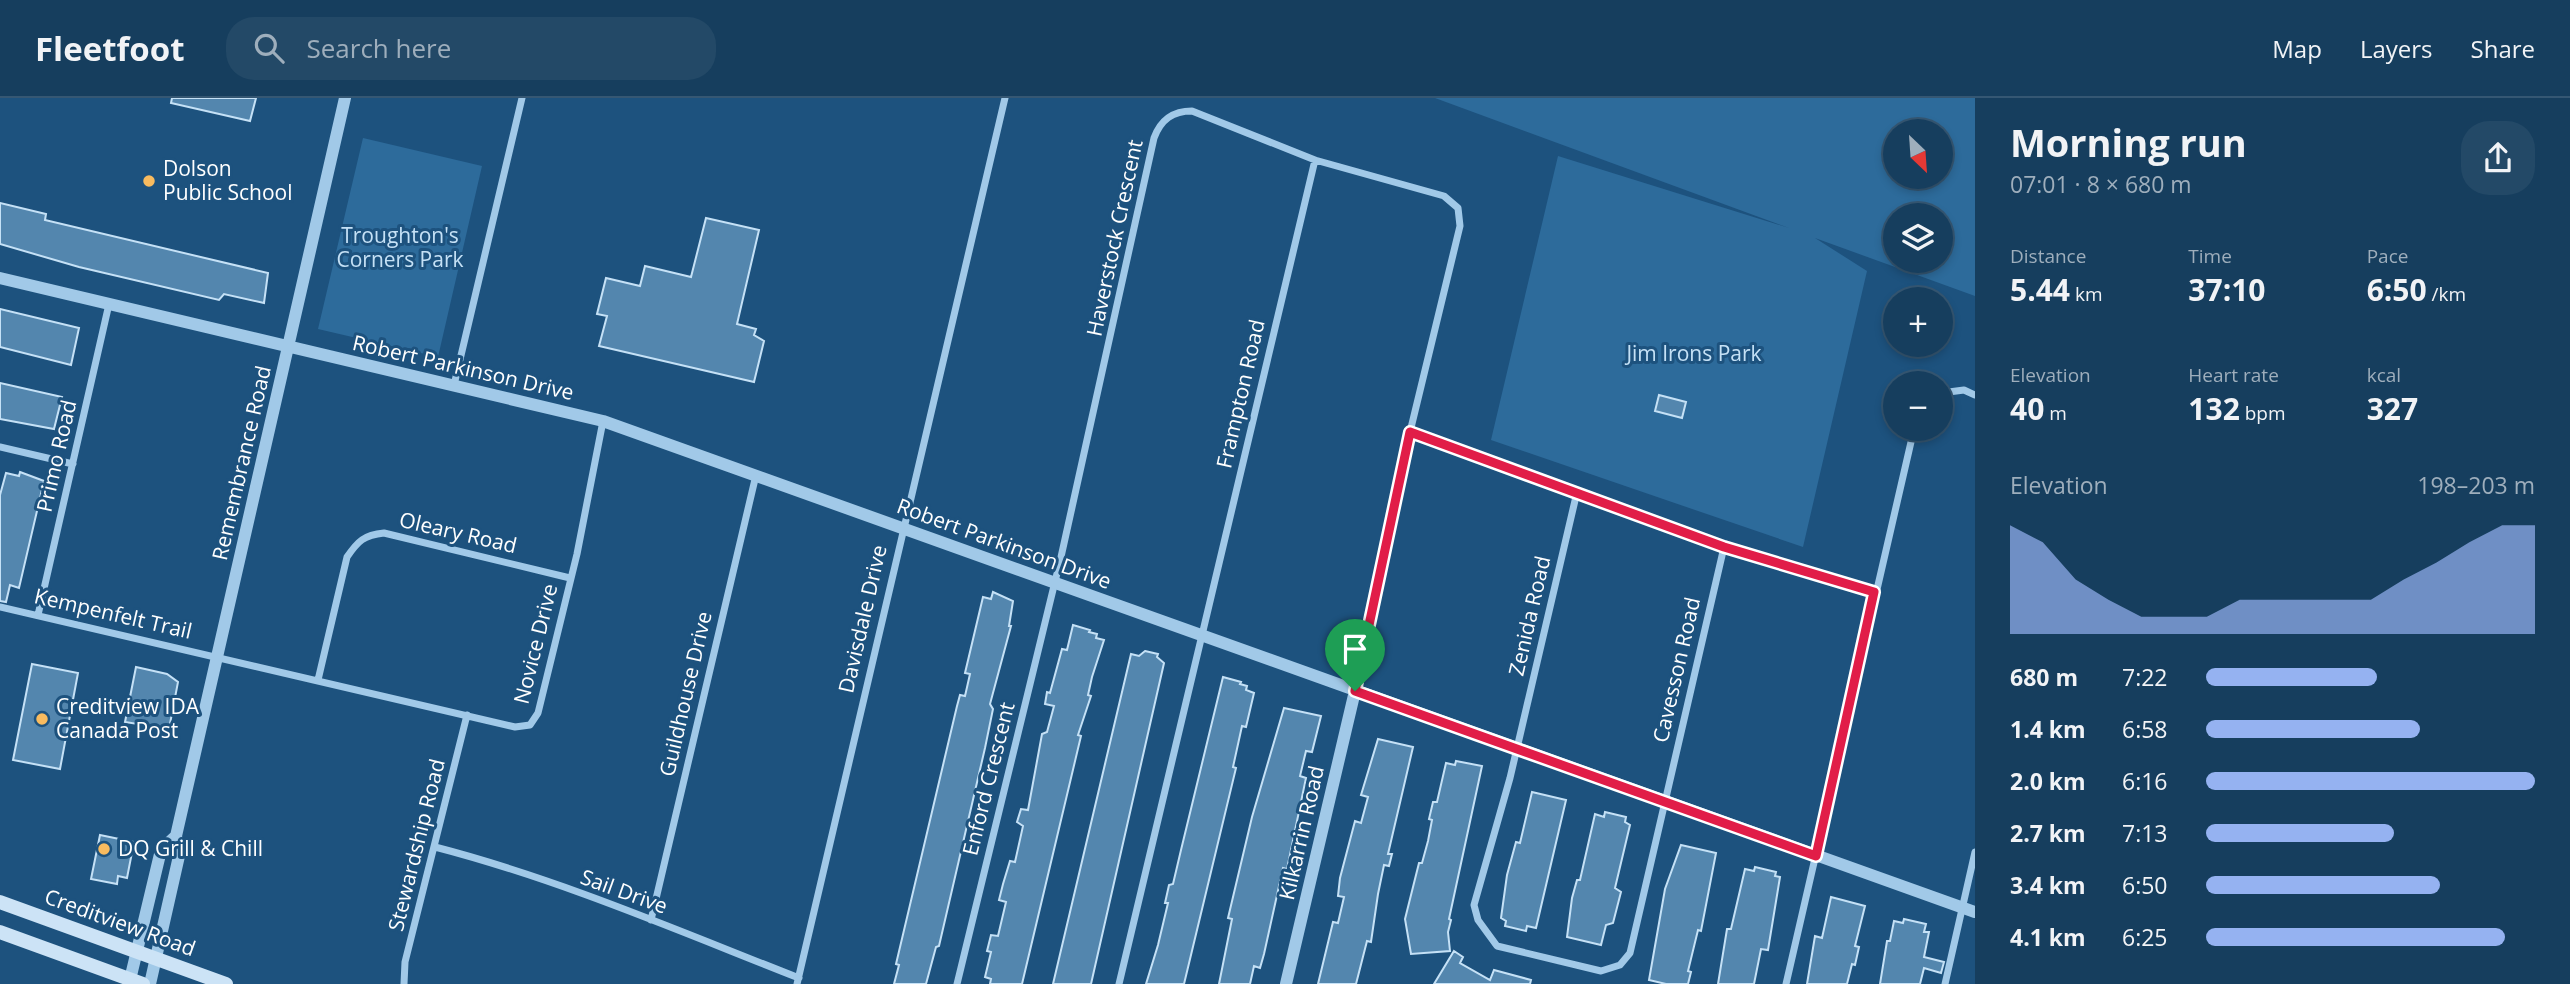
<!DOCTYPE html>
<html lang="en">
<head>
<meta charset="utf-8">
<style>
  :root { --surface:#163e5e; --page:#234967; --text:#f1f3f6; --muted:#9eaebc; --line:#355773; --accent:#95b2f1 }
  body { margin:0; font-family:"Open Sans",sans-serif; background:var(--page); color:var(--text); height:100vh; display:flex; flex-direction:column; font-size:26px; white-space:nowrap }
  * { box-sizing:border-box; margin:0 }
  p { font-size:23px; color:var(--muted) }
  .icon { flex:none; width:38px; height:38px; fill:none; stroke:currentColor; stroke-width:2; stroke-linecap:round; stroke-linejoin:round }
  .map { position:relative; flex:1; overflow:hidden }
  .side { display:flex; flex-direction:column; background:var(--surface); width:595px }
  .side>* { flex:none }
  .needle { width:46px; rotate:155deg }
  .controls { position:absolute; left:1883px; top:21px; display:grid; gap:14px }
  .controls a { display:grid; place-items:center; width:70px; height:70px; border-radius:50%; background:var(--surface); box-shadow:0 4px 10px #0003,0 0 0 2px var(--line); font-size:35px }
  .pin { position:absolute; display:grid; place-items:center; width:60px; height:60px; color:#fff; margin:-72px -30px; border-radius:50% 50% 50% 0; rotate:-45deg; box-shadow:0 0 7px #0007 }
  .pin .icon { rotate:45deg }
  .round { display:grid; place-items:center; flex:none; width:74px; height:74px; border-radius:28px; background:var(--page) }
  .headline { display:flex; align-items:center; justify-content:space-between; height:119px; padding:0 35px }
  h1 { font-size:38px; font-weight:700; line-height:52px }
  .figures { display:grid; grid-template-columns:repeat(3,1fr); gap:10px; height:119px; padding:7px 35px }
  .figures div { display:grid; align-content:center }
  .figures b { font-size:30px; font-weight:700 }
  .figures small { font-size:19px; font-weight:400 }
  .figures p { font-size:19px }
  .chart { height:196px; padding:14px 35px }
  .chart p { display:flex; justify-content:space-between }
  .chart svg { width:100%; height:126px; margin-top:7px; fill:var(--accent); opacity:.7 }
  ul { padding:0 35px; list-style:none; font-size:23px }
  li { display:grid; grid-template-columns:112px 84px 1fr; align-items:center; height:52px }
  li i { height:18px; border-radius:9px; background:var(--accent) }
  header { display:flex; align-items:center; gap:42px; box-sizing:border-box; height:98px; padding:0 35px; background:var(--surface); border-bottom:2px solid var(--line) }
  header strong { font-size:33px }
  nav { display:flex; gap:38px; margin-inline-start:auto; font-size:24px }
  .search { width:490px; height:63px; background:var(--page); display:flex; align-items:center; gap:18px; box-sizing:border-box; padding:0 24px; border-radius:28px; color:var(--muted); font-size:26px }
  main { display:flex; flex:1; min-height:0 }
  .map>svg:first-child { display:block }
  .green { fill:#2d6b9b; fill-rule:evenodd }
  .building { fill:#5386ae; stroke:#c5e1f6; stroke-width:2 }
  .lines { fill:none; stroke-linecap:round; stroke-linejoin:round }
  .minor { stroke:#a1c9e8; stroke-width:7 }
  .tertiary { stroke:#a1c9e8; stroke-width:12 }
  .secondary { stroke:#cce3f6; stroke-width:14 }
  .route-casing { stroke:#fff; stroke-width:14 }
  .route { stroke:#e11d48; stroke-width:9 }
  .poi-dot { fill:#f8bb5f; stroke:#1d527e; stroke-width:2.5 }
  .labels { text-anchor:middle; stroke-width:6; stroke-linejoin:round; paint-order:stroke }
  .poi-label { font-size:21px; fill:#fff; stroke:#1d527e; text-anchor:start }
  .park-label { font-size:21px; fill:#c5e1f6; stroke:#1d527e }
  .street-label { font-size:21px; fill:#fff; stroke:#1d527e }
</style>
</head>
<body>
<header>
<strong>Fleetfoot</strong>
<div class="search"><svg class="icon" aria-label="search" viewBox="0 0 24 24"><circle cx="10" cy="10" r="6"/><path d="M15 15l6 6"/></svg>Search here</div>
<nav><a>Map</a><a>Layers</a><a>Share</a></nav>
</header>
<main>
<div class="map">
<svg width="1975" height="886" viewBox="0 0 1975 886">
  <rect width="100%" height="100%" fill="#1d527e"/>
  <path class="green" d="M1435,0H1975V198L1815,140L1867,173L1803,449L1491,342L1558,58L1789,130ZM1895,33H1941V79H1895ZM1895,117H1941V163H1895Z
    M363,40L482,68L438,259L318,231Z"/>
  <path class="building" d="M172,0H256L250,23L171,5Z
    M0,105L46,116L45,122L268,175L264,205L224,196L219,202L79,169L0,146Z
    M706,120L759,132L737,226L756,231L754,237L764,243L754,284L599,248L607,218L597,216L606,180L640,188L645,168L691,179Z
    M0,211L79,230L71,267L0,249Z
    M0,285L62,299L54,331L0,321Z
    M1659,297L1686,304L1682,320L1655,313Z
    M20,374L44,383L19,490L10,487L6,504L0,503V397L6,375L19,378Z
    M993,494L1013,503L1009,528H1011L990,606L993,611L985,650L939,848L936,849L926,886H894L899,867L896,866L957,608L960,597L965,598L970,576L965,575L983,499L991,501Z
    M1073,527L1090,532L1089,534L1097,536L1096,540L1104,542L1092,579L1088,597L1091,598L1078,637L1081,638L1022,886H990L991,881L985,879L991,854L987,853L991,837L998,838L1006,804L999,802L1003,786L1010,763L1015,764L1023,728L1017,724L1021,711L1028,712L1042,636L1047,634L1054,608L1045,606L1047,594L1050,595L1062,551L1067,552Z
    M1145,553L1158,556L1157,559L1164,565L1091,886H1053L1131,556L1139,558Z
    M32,566L78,575L60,671L13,662Z
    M136,569L167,576L178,584L169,631L125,624Z
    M1223,579L1241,584L1240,586L1247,588L1246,592L1254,595L1246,629L1242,628L1233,669L1236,670L1184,886H1146L1158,847L1168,805H1165L1169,787L1173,786L1181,752Z
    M1284,610L1321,618L1312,654L1306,653L1300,678L1306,680L1287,771L1283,770L1264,856L1260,870L1254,868L1250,886H1219L1232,821L1228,820L1252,719Z
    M1378,641L1413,649L1388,756H1392L1389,768L1384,767L1378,796L1371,844L1367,843L1356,886H1318L1333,824L1338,825L1344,799L1338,798L1340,780L1355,723L1361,725L1368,699L1361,697Z
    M1456,663L1482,668L1449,821L1451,822L1448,834L1450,853L1411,856L1405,821L1419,765H1422L1428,743L1432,722L1429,721L1433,704H1437L1446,665L1455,667Z
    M1532,694L1566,702L1536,830L1527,828L1526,833L1505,828L1506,823L1501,820L1507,777L1516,744L1520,745Z
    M1605,714L1626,719L1625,724L1630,727L1615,790L1621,794L1613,825L1606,827L1601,847L1567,839L1572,800L1577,782H1580L1595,716L1604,719Z
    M100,737L134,744L127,780L118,778L117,786L91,781Z
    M1681,747L1716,755L1701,833L1698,832L1688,873L1691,874L1688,886H1666L1649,882L1665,791Z
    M1755,769L1776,774L1775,778L1780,779L1768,852L1761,851L1754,886H1718L1727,831H1731L1745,771L1754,773Z
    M1831,799L1865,808L1855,848L1859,849L1855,867L1852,866L1847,886H1807L1815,838L1822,840Z
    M1904,821L1926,826L1924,834H1929L1924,859L1944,864L1941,875L1924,870L1920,886H1880L1887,843H1890L1894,823L1903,825Z
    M1454,853L1463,859L1460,865L1490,882L1494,872L1531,882L1530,886H1434Z"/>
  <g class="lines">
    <path class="minor" d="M454,287L522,0
      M1941,295L1964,292L1975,297
      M1410,334L1724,449L1874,494
      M0,349L73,366
      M1577,394L1510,680L1474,807L1478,822L1497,848L1601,873L1620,867L1630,855L1724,449
      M0,509L515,629L530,627L538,615L577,456L603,323
      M38,517L109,206
      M318,582L347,459C358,443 364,437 384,435L570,480
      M435,749C559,781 679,833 799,880
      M651,822L756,377
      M404,886L405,864L467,617
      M797,886L1005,0
      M957,886L1061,459L1154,40C1161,21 1173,13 1192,13L1315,62L1444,98L1458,110L1460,128L1410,334L1355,593
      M1119,886L1315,62
      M1786,886L1914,331
      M1945,886L1975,754"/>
    <path class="tertiary" d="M0,180L603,323L1975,814
      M129,886L161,752L176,738
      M150,886L179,758L176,738L345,0
      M1286,886L1355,593"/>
    <path class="secondary" d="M0,804L226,886
      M0,834L143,886"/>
  </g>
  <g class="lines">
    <defs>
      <path id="route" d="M1410,334L1724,449L1874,494L1816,758L1355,593Z"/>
    </defs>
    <use href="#route" class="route-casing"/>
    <use href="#route" class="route"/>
  </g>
  <g class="poi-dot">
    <circle cx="149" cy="83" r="7"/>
    <circle cx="42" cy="621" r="7"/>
    <circle cx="104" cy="751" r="7"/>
  </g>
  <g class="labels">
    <g class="poi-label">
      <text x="163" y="78">Dolson<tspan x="163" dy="24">Public School</tspan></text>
      <text x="56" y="616">Creditview IDA<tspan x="56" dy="24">Canada Post</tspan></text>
      <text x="118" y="758">DQ Grill &amp; Chill</text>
    </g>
    <g class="park-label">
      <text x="400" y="145">Troughton's<tspan x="400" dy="24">Corners Park</tspan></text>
      <text x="1694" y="263">Jim Irons Park</text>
    </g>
    <g class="street-label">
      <text transform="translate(1115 140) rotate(-78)" y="7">Haverstock Crescent</text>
      <text transform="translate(463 270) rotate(13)" y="7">Robert Parkinson Drive</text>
      <text transform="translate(1241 296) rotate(-77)" y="7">Frampton Road</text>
      <text transform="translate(57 358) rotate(-77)" y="7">Primo Road</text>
      <text transform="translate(242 365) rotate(-77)" y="7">Remembrance Road</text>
      <text transform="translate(458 435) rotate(13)" y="7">Oleary Road</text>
      <text transform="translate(1004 446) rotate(20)" y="7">Robert Parkinson Drive</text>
      <text transform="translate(113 516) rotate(13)" y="7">Kempenfelt Trail</text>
      <text transform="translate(1530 518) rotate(-77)" y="7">Zenida Road</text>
      <text transform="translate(863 521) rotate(-77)" y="7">Davisdale Drive</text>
      <text transform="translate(536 546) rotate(-76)" y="7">Novice Drive</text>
      <text transform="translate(1677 572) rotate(-77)" y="7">Cavesson Road</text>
      <text transform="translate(686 596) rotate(-77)" y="7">Guildhouse Drive</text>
      <text transform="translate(989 681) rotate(-76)" y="7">Enford Crescent</text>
      <text transform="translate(1302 735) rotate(-77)" y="7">Kilkarrin Road</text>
      <text transform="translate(417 747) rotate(-76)" y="7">Stewardship Road</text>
      <text transform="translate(624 794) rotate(20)" y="7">Sail Drive</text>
      <text transform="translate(120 825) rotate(20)" y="7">Creditview Road</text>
    </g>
  </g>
</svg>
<div class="controls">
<a><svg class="needle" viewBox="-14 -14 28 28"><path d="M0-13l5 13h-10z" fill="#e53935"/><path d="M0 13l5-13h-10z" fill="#9eaebc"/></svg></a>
<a><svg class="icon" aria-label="layers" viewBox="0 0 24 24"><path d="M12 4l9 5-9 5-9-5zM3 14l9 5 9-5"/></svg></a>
<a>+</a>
<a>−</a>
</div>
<div class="pin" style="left:1355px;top:593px;background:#1e9e55"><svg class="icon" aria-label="arrive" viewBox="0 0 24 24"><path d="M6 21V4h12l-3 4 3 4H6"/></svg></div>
</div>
<section class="side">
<div class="headline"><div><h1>Morning run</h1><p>07:01 · 8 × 680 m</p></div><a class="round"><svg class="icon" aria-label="share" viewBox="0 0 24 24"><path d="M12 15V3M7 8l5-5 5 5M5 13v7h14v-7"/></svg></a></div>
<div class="figures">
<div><p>Distance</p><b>5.44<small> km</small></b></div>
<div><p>Time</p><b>37:10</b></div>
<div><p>Pace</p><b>6:50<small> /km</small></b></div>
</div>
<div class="figures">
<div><p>Elevation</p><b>40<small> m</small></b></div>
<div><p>Heart rate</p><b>132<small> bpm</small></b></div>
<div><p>kcal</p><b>327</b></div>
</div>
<div class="chart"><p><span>Elevation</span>198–203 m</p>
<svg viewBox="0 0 160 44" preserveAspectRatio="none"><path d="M0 44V6L10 12L20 25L30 32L40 38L50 38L60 38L70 32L80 32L90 32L100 32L110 32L120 25L130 19L140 12L150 6L160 6V44z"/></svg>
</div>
<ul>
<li><b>680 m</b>7:22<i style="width:52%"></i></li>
<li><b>1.4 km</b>6:58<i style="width:65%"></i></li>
<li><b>2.0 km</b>6:16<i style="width:100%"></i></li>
<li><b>2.7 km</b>7:13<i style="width:57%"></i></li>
<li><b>3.4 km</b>6:50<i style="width:71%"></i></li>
<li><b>4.1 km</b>6:25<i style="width:91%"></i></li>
</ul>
</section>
</main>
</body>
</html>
